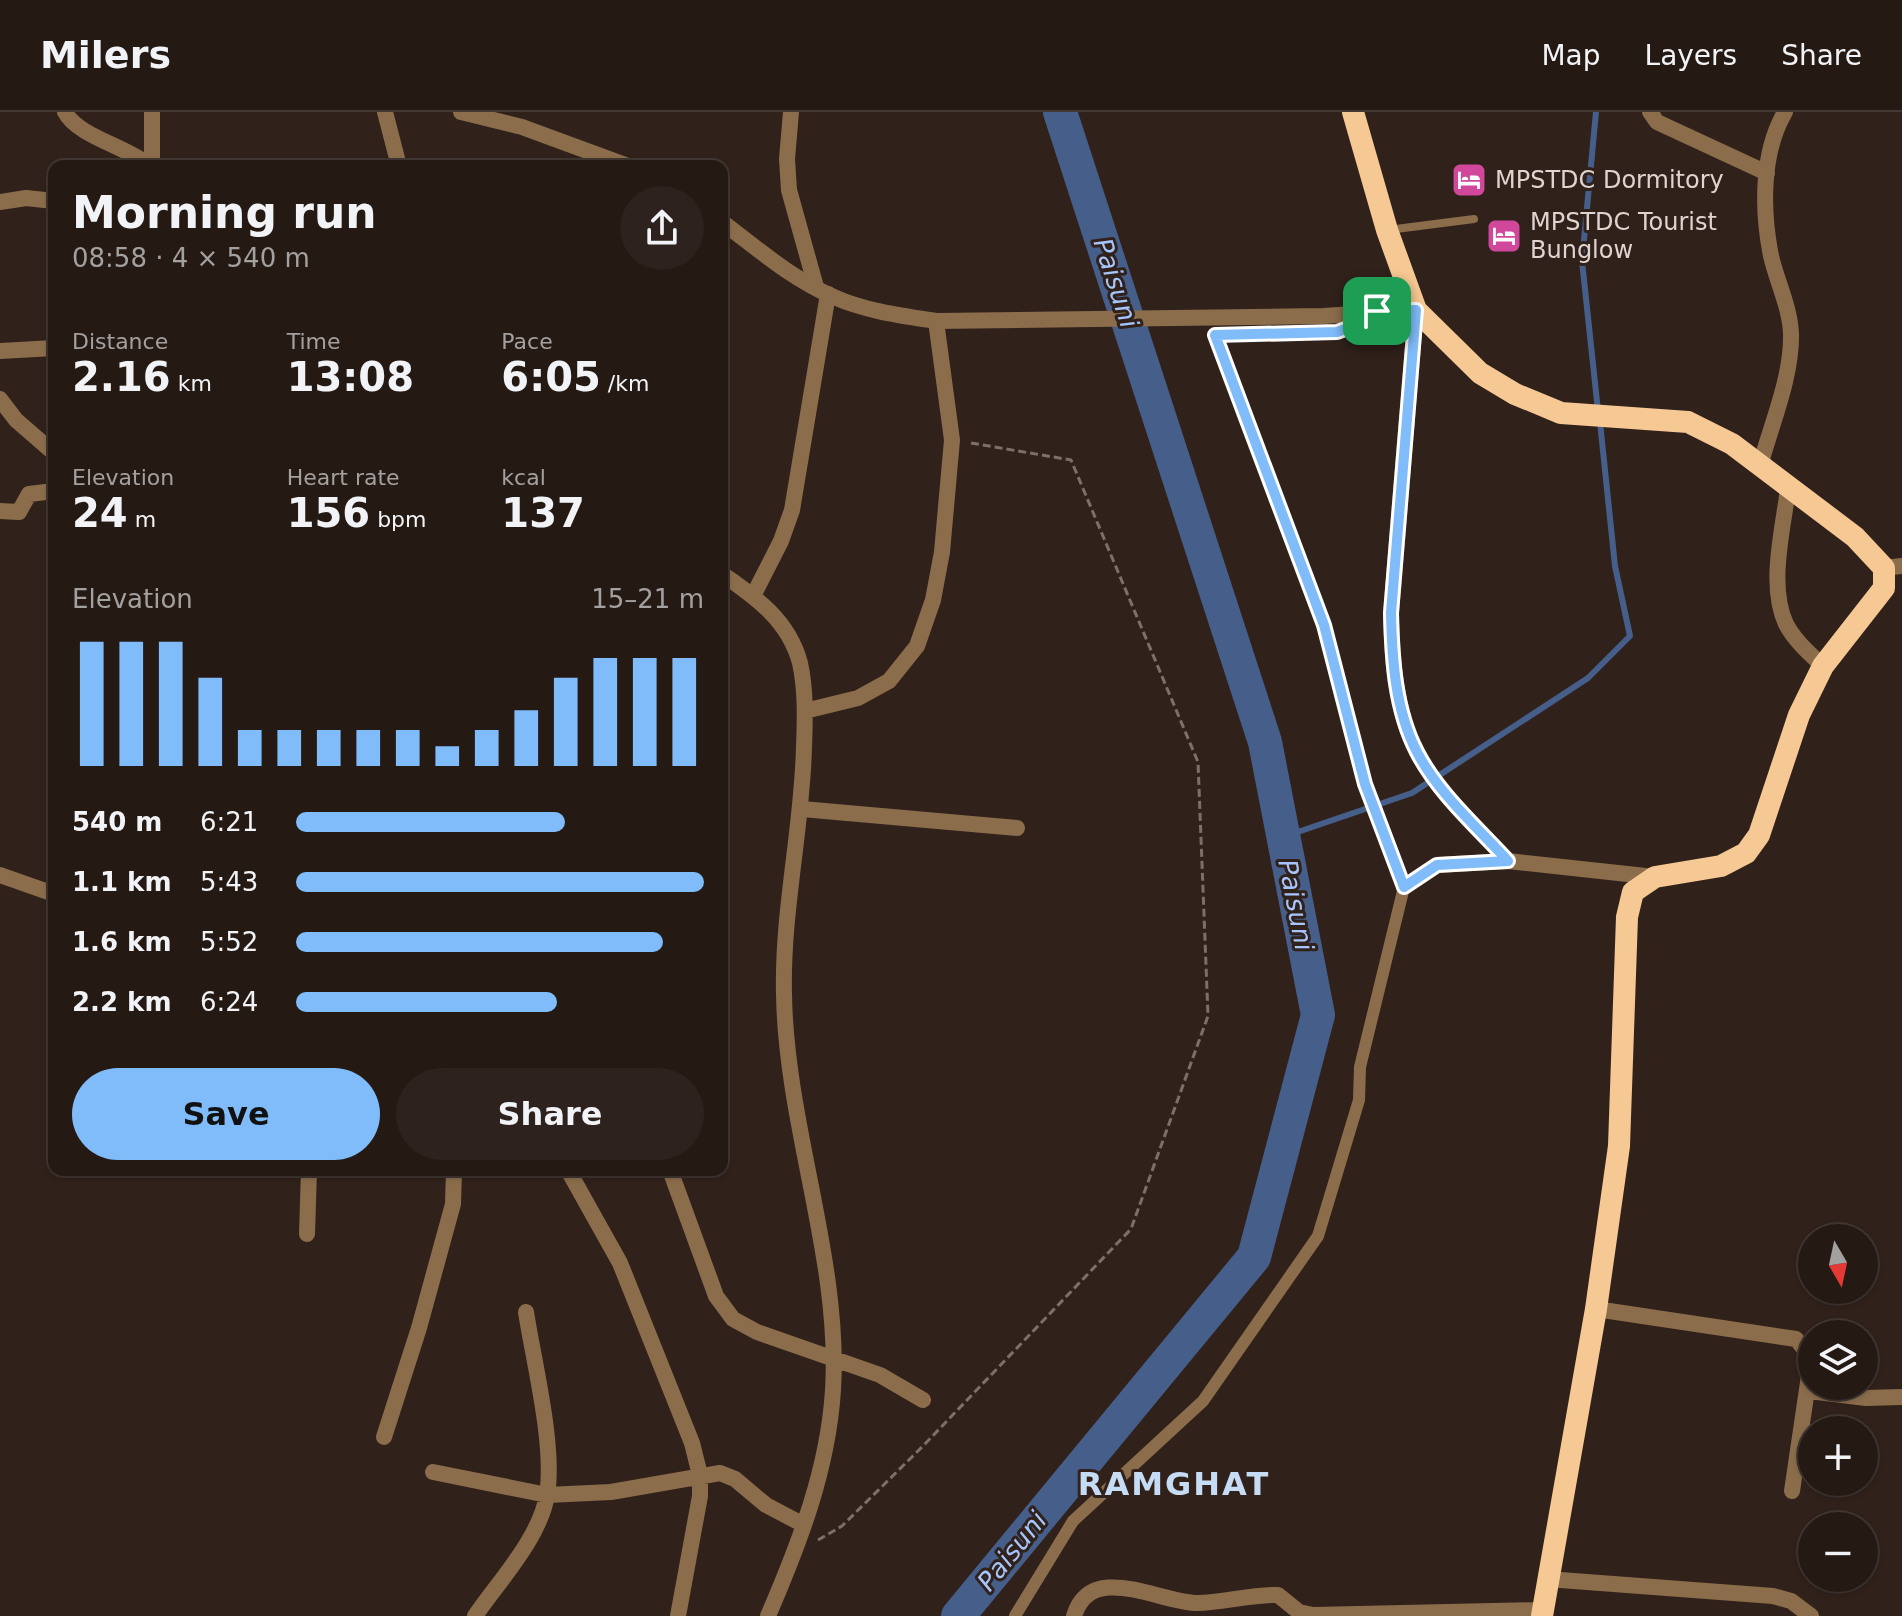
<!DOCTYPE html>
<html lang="en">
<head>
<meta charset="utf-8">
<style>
  :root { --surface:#251914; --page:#2d221d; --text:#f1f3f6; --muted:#a3a0a0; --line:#423834; --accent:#81bcfa }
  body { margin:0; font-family:"DejaVu Sans",sans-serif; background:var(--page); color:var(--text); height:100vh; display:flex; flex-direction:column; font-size:30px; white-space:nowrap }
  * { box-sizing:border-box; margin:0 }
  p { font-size:26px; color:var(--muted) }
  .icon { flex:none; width:44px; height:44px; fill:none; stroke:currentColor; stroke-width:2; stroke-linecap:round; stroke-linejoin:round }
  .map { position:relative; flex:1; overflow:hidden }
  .panel { position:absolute; left:48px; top:48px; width:680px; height:1016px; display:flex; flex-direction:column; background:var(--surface); border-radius:16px; box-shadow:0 2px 6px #0004,0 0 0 2px var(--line) }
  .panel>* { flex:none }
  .needle { width:52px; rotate:171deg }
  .buttons { position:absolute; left:1798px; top:1112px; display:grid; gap:16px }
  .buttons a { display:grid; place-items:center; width:80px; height:80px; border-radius:50%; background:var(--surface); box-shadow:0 2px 6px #0004,0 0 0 2px var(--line); font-size:40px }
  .pin { position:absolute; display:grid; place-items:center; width:68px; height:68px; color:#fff; margin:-34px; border-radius:16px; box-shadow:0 4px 12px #0006 }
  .round { display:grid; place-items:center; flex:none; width:84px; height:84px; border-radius:42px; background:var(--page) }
  .overview { display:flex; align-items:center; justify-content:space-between; height:136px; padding:0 24px }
  h1 { font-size:44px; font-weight:700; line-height:60px }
  .figures { display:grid; grid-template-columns:repeat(3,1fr); gap:12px; height:136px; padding:8px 24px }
  .figures div { display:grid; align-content:center }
  .figures b { font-size:40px; font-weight:700 }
  .figures small { font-size:22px; font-weight:400 }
  .figures p { font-size:22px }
  .chart { height:224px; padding:16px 24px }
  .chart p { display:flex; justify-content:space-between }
  .chart svg { width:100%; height:144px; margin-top:8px; stroke:var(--accent); stroke-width:6 }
  .cta { display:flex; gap:16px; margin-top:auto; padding:16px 24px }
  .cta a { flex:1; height:92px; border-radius:48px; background:var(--accent); color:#111; font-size:32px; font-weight:700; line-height:92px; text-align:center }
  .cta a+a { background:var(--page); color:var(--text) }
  ul { padding:0 24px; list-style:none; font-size:26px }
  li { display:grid; grid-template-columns:128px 96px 1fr; align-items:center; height:60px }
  li i { height:20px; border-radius:10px; background:var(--accent) }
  header { display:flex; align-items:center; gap:48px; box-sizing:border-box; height:112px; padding:0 40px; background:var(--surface); border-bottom:2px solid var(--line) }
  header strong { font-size:38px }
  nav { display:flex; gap:44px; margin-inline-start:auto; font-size:28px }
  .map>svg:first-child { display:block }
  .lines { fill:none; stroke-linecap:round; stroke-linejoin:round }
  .stream { stroke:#465e8a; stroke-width:6 }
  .river { stroke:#465e8a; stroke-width:34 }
  .path { stroke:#7d6f69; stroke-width:3; stroke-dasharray:8 4; stroke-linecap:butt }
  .service { stroke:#8b6d4b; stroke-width:8 }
  .pedestrian { stroke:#8b6d4b; stroke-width:12 }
  .minor { stroke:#8b6d4b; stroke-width:16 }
  .tertiary { stroke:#8b6d4b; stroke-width:16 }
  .trunk { stroke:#f6c893; stroke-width:22 }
  .route-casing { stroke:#fff; stroke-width:16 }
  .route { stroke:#81bcfa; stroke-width:10 }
  .labels { text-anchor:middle; stroke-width:6; stroke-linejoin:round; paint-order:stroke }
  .poi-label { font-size:24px; fill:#dfd4cf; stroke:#31211b; text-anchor:start }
  .water-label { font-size:26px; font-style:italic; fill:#a7c5fd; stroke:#31211b }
  .district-label { font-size:32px; font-weight:bold; letter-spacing:2px; fill:#c6dcf4; stroke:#31211b }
</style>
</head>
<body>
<header>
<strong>Milers</strong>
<nav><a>Map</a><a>Layers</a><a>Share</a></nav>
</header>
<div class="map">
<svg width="1902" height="1504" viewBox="0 0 1902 1504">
  <rect width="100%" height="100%" fill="#31211b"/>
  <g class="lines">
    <path class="stream" d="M1596,0L1582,149L1598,299
      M1283,725L1412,681L1588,566L1630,524L1615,454L1600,310"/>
    <path class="river" d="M958,1504L1254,1145L1318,903L1265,630L1060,0"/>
    <path class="path" d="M1216,223L1324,513L1365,672L1398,760
      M818,1428L842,1414L923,1334L1131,1117L1208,904L1198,650L1071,348L971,331"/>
    <path class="service" d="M1388,118L1474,107"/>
    <path class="pedestrian" d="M1015,1504L1073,1409L1203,1289L1318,1124L1359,988L1360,955L1404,775"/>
    <path class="minor" d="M65,0C77,24 128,35 150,54
      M152,0V54
      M385,0L399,54
      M791,0L787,47L789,78L816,175
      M1650,0L1657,10L1767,61
      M0,90L26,86L54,89
      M1416,198L1391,501C1392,547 1395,598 1417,640C1438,681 1477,715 1508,749
      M0,239L54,236
      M0,287L16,308L54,341
      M1760,354C1771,313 1792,265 1791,222C1790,195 1777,170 1771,144C1762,99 1761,41 1785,0
      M1788,377C1783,417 1768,474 1786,512C1795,529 1809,541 1823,554
      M0,399L19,400L29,382L54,379
      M722,462C756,485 789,509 800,551C806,578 805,608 804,635C802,718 782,799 784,882C786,1015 841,1147 833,1278C828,1358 799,1432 768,1504
      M753,484L781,429L792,398L828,182
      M805,599L858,586L889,569L917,534L933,488L942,440L952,328L936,209
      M802,697L1017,716
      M0,763L54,782
      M1404,775L1437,753L1508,749L1655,765
      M568,1058L620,1151L692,1331L700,1363V1384L678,1504
      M670,1058L716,1184L733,1207L757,1220L880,1263L923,1288
      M307,1122L309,1058
      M1596,1197L1796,1227L1806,1239L1810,1257L1792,1379
      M1809,1279L1866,1286L1902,1285
      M384,1325L419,1216L453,1092L454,1058
      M433,1360L547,1383L611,1380L720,1361L735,1367L766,1393L804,1413
      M1547,1467L1773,1484L1791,1489L1811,1504
      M475,1504C499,1469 540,1426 547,1383C555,1333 534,1252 526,1200
      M1074,1504C1091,1449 1158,1490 1197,1491C1224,1491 1251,1482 1278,1483L1299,1500L1313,1503L1543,1498"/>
    <path class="tertiary" d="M461,0L522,15L628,54
      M722,110C758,137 792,167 834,185C865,199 903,204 936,209L1323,204L1416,198
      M1884,456L1902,454"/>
    <path class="trunk" d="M1353,0L1387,118L1416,198L1480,261L1515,282L1561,301L1688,310L1732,332L1855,425L1884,456V476L1823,554L1799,603L1759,723L1746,741L1721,754L1655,765L1633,780L1627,805L1619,1034L1596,1197L1542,1504"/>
  </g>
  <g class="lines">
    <defs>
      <path id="route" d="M1416,198L1391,501C1392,546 1395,598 1417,640C1438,681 1477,715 1508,749L1437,753L1404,775L1365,672L1324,513L1215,223L1337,220L1373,207L1377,199Z"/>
    </defs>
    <use href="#route" class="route-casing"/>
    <use href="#route" class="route"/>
  </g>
  <defs>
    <symbol id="hotel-square" viewBox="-11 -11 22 22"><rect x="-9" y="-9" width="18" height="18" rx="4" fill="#d1479c" stroke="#31211b"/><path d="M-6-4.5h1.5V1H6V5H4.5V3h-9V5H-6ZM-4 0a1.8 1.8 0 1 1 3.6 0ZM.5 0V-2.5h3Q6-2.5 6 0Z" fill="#fff"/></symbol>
  </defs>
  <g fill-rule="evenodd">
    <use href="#hotel-square" x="1449" y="48" width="40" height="40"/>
    <use href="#hotel-square" x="1484" y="104" width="40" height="40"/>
  </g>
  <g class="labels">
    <g class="poi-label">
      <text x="1495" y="76">MPSTDC Dormitory</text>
      <text x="1530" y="118">MPSTDC Tourist<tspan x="1530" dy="28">Bunglow</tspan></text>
    </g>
    <g class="water-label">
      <text transform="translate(1116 171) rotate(72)" y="9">Paisuni</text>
      <text transform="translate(1296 793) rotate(79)" y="9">Paisuni</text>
      <text transform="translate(1012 1439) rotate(-51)" y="9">Paisuni</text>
    </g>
    <g class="district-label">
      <text x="1174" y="1383">RAMGHAT</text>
    </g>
  </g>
</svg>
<div class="buttons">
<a><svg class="needle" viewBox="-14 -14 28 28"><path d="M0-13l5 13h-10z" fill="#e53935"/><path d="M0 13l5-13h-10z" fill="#a3a0a0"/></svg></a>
<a><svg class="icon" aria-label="layers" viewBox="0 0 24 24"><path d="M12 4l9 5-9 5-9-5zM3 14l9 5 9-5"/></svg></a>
<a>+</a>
<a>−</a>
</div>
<div class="pin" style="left:1377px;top:199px;background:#1e9e55"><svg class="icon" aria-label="arrive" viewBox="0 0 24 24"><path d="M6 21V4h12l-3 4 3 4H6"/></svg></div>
<section class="panel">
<div class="overview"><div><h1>Morning run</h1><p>08:58 · 4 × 540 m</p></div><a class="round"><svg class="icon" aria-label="share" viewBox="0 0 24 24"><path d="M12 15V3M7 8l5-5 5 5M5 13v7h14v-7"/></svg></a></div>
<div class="figures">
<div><p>Distance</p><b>2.16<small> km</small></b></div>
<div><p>Time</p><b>13:08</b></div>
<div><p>Pace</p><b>6:05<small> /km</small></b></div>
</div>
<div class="figures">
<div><p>Elevation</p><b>24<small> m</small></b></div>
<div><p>Heart rate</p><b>156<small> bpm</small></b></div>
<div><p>kcal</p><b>137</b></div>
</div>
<div class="chart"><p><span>Elevation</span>15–21 m</p>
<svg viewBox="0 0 160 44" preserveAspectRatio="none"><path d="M5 44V6M15 44V6M25 44V6M35 44V17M45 44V33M55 44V33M65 44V33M75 44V33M85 44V33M95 44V38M105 44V33M115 44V27M125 44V17M135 44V11M145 44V11M155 44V11"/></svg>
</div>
<ul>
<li><b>540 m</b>6:21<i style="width:66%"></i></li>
<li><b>1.1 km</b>5:43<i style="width:100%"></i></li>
<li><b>1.6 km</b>5:52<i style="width:90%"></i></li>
<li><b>2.2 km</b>6:24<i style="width:64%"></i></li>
</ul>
<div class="cta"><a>Save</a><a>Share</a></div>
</section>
</div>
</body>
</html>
